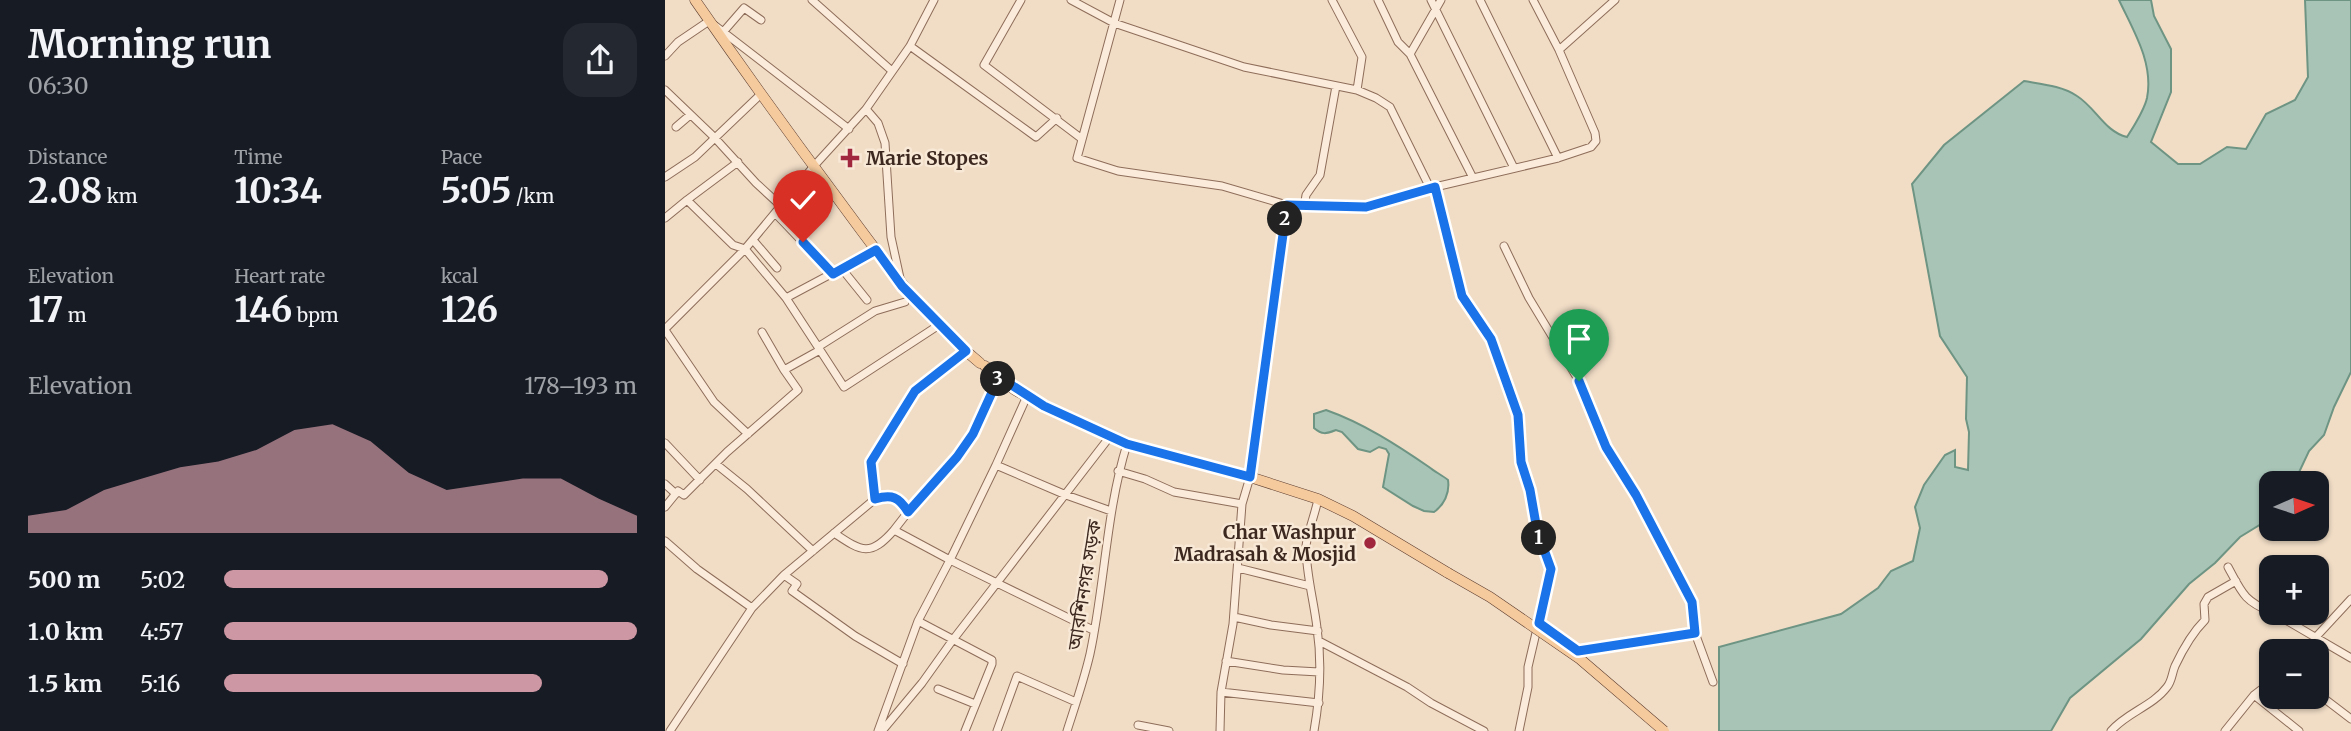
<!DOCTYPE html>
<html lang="en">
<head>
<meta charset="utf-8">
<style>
  :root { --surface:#171b24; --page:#242831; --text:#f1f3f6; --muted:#9ea1a6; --accent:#cd97a3 }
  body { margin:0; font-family:Merriweather,"Noto Sans Bengali",serif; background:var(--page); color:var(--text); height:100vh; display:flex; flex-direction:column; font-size:26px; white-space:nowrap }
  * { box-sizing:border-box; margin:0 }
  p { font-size:23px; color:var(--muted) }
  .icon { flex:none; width:38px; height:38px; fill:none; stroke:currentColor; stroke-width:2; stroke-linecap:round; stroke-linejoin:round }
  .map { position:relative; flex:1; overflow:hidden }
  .drawer { display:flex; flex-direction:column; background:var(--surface); width:665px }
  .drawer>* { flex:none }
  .needle { width:46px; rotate:87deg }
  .buttons { position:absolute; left:1594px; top:471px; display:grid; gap:14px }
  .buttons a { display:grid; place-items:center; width:70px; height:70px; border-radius:14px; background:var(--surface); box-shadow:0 2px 5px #0004; font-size:35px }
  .pin { position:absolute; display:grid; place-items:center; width:60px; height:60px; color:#fff; margin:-72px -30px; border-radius:50% 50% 50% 0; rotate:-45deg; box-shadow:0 0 7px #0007 }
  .pin .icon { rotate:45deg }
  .km { position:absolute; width:35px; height:35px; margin:-18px; border-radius:50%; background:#222; color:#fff; font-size:19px; line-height:35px; text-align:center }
  .round { display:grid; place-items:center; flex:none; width:74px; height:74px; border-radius:21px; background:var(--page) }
  .head { display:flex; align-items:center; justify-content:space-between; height:119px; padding:0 28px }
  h1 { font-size:38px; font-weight:700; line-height:52px }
  .metrics { display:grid; grid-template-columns:repeat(3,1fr); gap:10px; height:119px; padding:7px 28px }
  .metrics div { display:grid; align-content:center }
  .metrics b { font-size:35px; font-weight:700 }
  .metrics small { font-size:19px; font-weight:400 }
  .metrics p { font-size:19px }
  .chart { height:196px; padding:14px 28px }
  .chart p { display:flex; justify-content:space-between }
  .chart svg { width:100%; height:126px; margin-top:7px; fill:var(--accent); opacity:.7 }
  ul { padding:0 28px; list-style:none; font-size:23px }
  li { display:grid; grid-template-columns:112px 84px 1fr; align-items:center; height:52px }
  li i { height:18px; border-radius:9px; background:var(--accent) }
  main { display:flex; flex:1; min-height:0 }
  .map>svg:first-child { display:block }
  .water { fill:#a8c4b7; stroke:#6e9484; stroke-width:2 }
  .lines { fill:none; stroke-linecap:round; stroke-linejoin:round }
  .minor-casing { stroke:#8e6d5a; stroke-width:9 }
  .major-casing { stroke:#5c3c2f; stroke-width:11 }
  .minor { stroke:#fbebda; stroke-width:7 }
  .major { stroke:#f5ca9d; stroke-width:10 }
  .major-bridge-casing { stroke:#5c3c2f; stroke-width:11; stroke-linecap:butt }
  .major-bridge { stroke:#f5ca9d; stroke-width:10 }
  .route-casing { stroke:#fff; stroke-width:14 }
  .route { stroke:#1a73e8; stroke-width:9 }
  .poi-dot { fill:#a0273d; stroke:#f8e8d6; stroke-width:2.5 }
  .labels { text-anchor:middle; stroke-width:5; stroke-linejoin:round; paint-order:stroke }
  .poi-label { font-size:19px; font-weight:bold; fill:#3d281f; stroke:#f8e8d6; text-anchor:start }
  .street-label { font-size:19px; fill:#3d281f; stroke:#f8e8d6 }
</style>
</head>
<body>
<main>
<section class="drawer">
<div class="head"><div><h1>Morning run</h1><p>06:30</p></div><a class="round"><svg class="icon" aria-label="share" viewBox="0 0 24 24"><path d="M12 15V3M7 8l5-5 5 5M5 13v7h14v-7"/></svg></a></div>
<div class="metrics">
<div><p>Distance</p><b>2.08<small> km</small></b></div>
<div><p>Time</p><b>10:34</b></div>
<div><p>Pace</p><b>5:05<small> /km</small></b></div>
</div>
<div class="metrics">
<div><p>Elevation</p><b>17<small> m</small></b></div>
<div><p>Heart rate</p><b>146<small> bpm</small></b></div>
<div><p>kcal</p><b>126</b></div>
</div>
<div class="chart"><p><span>Elevation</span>178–193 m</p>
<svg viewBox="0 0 160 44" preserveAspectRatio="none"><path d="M0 44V38L10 36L20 29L30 25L40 21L50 19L60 15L70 8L80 6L90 12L100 23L110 29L120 27L130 25L140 25L150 32L160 38V44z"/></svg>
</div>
<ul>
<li><b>500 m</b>5:02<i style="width:93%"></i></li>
<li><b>1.0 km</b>4:57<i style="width:100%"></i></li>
<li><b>1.5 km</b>5:16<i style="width:77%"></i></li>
</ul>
</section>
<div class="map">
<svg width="1686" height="731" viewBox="0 0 1686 731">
  <rect width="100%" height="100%" fill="#f1ddc6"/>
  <path class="water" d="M1454,0H1486L1489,16L1506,49V92L1486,142L1513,164H1535L1562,147L1581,149L1601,114L1630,100L1643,77L1640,0H1686V372L1669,407L1659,435L1644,451L1629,483H1606V514L1601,521L1575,537L1550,563L1524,584L1476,639L1405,698L1386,731H1054V647L1176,614L1213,588L1226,571L1248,561L1255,528L1250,507L1259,485L1280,455L1290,450V467L1303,470L1304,432L1301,419L1302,377L1275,336L1247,184L1279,145L1359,81C1376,84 1398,86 1412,96C1431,108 1440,132 1462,137C1469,126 1479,111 1482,98C1489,63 1468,30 1454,0Z
    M661,410C698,423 732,445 764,467C770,472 777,475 783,480C785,493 779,505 769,512L759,511L748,506L718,487L724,454L721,449L714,447L705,452L693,449L677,432L671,430C661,434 657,435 649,428V414Z"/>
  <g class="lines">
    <defs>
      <path id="minor" d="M147,0L227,71
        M356,0L319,65L417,139
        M406,0L449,23L579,67L692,90L711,98L725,107L765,188
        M455,0L412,158L453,171L557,186L622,205
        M667,0L697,57L692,90
        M713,0L733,42L745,54L808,178
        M766,0L849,168
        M815,0L893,158
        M868,0L894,50
        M59,31L79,8L96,20
        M245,46L371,137L392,118
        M745,54L776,0
        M0,56L13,42L44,21L184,129
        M0,90L49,137L91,183L116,206
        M201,109L213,123L220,143L226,237L235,278
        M11,127L25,115
        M73,162L22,200L68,245L80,249L121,298L211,250
        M0,177L30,157L96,94
        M770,187L798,296L826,339L853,415L856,462L865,490L872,530L886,569L863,667V687L854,731
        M639,207L641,195L655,175L671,86
        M110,213L168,274
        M0,218L22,200
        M88,240L112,268
        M839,246L864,298L914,381L941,447L971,495L1027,602L1030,633L1048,682
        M177,269L202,300
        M121,298L155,350
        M0,329L80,249L149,166L201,109L245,46L269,0
        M0,330L49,402L83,434
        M97,332L119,370
        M153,347L210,311L240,302
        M0,443L35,480
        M51,464L82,489L148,551
        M331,465L362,396
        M453,471L480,479L509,492L577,504
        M0,484L11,494
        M210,499L222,495L237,501L243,512L229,530L285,560L253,621L213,731
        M0,507L13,491L19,495L62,452L133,390L119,370L155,350L179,387L274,325
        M243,512L292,457L308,434L334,377
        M169,533C196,551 205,558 229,530
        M0,541L32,569L87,608
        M1563,567C1577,593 1579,601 1606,612
        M573,568L645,586
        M119,575L132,584L127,591L190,636L238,664
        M1607,612L1686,658
        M569,617L606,625L653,631
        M253,621L327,660V664L300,731
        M874,623L913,651L1030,633
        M428,630L285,560L331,465L401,495L446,511
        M654,641L742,687L766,703L819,731
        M1638,651L1686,599
        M561,661L618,670L654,672
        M273,689L310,704
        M556,692L654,703
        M1652,693L1686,719
        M1589,695L1634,731
        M473,725L504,731
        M5,731L87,608L119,575L210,499L206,462L250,391L301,351
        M217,731L257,683L287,641L443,439
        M332,731L352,676L411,702
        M402,731C410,706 419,680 425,654C440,584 441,512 462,444
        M555,731L556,692L568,624L577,504L585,477L622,205L700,207L770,187L893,158L926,147L931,141L930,133L894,50L950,0
        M649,731C655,697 657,662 652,628C649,601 641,574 641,547C641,538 651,511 653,499
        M1446,731C1461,713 1488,706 1502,687C1507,681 1507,673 1510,666C1518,649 1527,633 1540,620L1539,604L1543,597L1571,581
        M1560,731L1589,695L1606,682"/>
      <path id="major" d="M30,0C77,68 126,136 176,203C218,260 259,318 315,363
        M320,366L350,390L379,406L462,444L585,477L653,499L688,516L783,573"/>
    </defs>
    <use href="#minor" class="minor-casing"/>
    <use href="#major" class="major-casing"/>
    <use href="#minor" class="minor"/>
    <use href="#major" class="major"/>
    <defs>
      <path id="major-bridge" d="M783,573L825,597L915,659L999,731"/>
    </defs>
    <use href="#major-bridge" class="major-bridge-casing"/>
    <use href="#major-bridge" class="major-bridge"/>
  </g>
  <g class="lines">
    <defs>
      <path id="route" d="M138,242L168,274L211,250L237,286L301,351L250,391L206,462L210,499C227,494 234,497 243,512L292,457L308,434L334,377L379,406L462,444L585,477L622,205L701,207L770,187L797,296L826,339L853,415L856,462L865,490L872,530L886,569L874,623L913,651L1030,633L1027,602L971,495L941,447L914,381"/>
    </defs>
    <use href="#route" class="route-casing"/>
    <use href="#route" class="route"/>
  </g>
  <g class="poi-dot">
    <path d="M181.5 147.5h7v7h7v7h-7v7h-7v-7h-7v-7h7z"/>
    <circle cx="705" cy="543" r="7"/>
  </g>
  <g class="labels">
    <g class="poi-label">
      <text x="201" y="165">Marie Stopes</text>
      <text x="691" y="539" text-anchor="end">Char Washpur<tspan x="691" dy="22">Madrasah &amp; Mosjid</tspan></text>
    </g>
    <g class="street-label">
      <text transform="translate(419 585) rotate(-81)" y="7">আরশিনগর সড়ক</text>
    </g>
  </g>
</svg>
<div class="buttons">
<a><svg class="needle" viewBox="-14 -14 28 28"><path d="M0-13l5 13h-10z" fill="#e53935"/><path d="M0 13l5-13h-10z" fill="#9ea1a6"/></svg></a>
<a>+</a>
<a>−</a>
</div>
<div class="pin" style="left:914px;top:381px;background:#1e9e55"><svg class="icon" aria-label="arrive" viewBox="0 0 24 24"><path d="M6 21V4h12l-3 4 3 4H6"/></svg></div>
<div class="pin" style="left:138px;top:242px;background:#d93025"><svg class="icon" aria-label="check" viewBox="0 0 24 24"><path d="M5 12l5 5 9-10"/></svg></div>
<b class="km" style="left:874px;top:538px">1</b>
<b class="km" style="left:620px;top:219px">2</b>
<b class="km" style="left:333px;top:379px">3</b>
</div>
</main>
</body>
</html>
